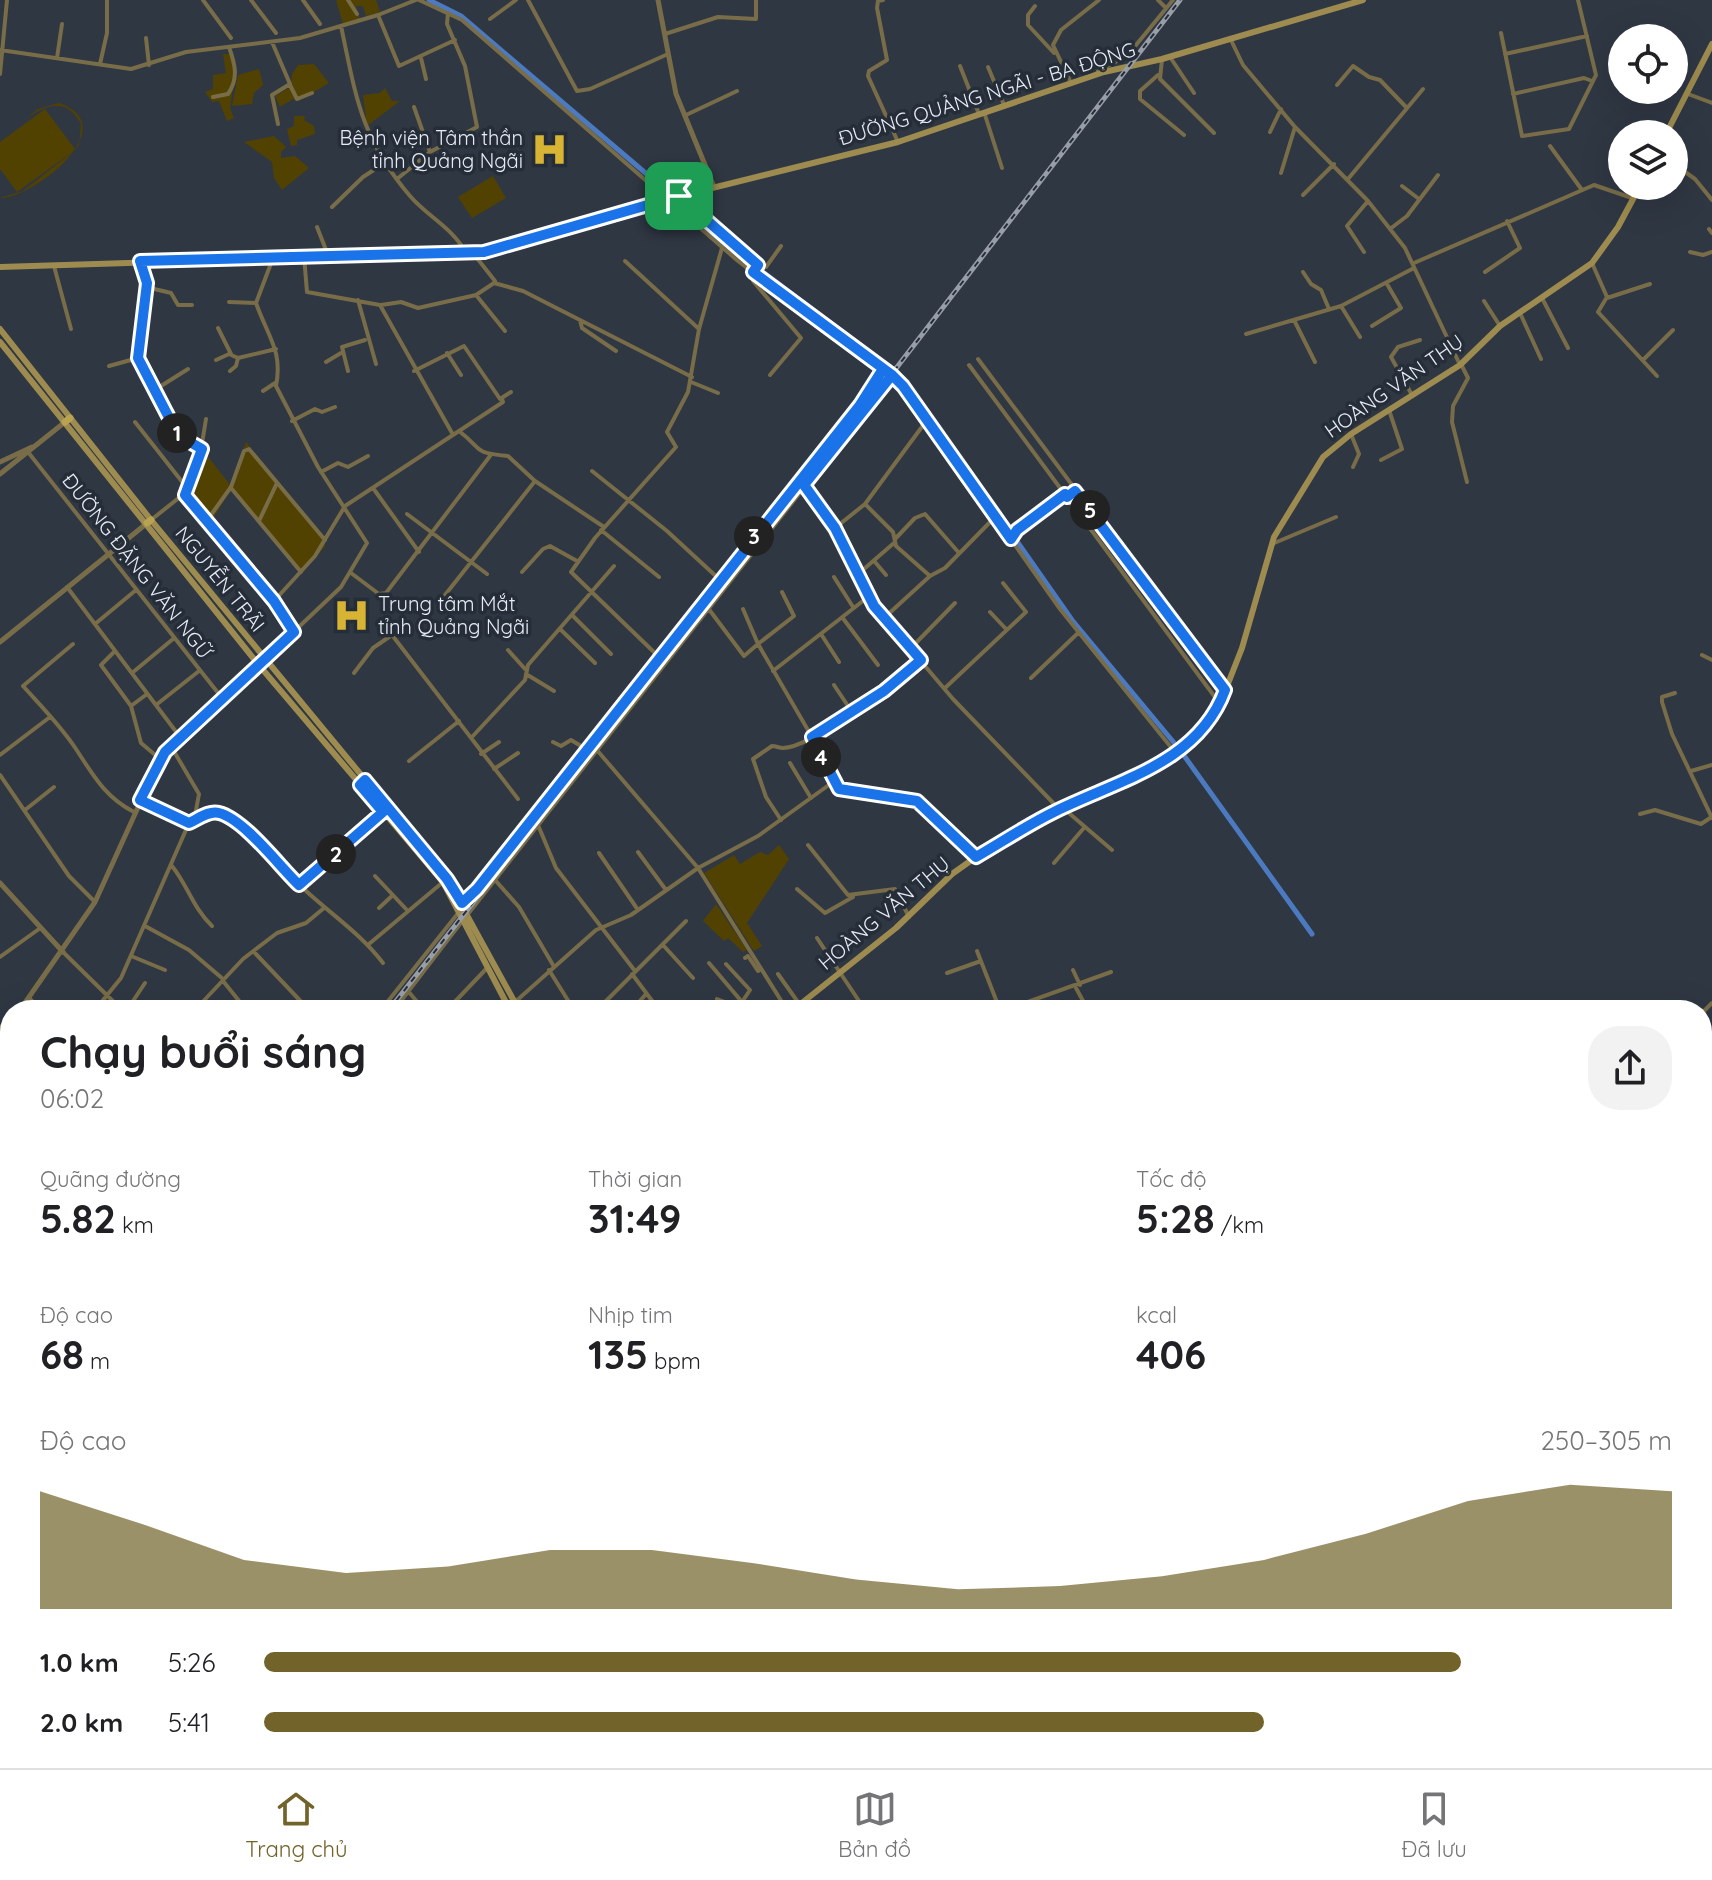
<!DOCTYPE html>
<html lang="vi">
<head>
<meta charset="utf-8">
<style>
  :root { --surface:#fff; --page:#f2f2f2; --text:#202124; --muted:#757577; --line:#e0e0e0; --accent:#72632b }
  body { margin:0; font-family:Quicksand,sans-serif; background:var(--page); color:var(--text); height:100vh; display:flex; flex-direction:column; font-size:30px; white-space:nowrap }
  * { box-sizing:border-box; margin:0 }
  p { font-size:26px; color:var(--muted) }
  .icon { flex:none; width:44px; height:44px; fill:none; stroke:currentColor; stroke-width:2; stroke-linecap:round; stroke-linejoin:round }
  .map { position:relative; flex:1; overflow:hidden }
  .panel { position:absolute; left:0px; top:1000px; width:1712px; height:768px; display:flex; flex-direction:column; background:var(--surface); border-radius:32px 32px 0 0; box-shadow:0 8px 32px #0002 }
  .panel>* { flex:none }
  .tools { position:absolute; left:1608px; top:24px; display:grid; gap:16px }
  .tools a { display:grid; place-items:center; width:80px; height:80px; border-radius:50%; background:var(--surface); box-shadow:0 8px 32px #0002; font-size:40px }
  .pin { position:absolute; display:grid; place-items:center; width:68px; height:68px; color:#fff; margin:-34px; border-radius:16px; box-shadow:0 4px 12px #0006 }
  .km { position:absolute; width:40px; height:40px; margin:-20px; border-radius:50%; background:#222; color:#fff; font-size:22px; line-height:40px; text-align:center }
  .round { display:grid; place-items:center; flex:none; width:84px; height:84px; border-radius:32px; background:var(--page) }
  .summary { display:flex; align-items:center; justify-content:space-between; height:136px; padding:0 40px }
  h1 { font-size:44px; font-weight:700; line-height:60px }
  .figures { display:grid; grid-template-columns:repeat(3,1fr); gap:12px; height:136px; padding:8px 40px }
  .figures div { display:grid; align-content:center }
  .figures b { font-size:40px; font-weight:700 }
  .figures small { font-size:22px; font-weight:400 }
  .figures p { font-size:22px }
  .chart { height:224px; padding:16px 40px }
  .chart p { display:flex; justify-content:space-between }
  .chart svg { width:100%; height:144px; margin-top:8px; fill:var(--accent); opacity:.7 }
  ul { padding:0 40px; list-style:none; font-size:26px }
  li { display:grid; grid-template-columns:128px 96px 1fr; align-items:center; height:60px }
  li i { height:20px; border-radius:10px; background:var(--accent) }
  .menu { display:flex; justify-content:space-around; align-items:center; height:112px; border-top:2px solid var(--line); background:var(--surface); font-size:22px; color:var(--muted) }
  .menu a { display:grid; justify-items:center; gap:4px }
  .menu .on { color:var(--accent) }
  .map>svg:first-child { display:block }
  .green { fill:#524201 }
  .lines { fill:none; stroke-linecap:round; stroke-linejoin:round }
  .canal { stroke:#4c7ac1; stroke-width:5 }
  .minor { stroke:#786d48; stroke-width:4 }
  .tertiary { stroke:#786d48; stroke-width:5 }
  .secondary { stroke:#9d8b4f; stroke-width:6 }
  .primary { stroke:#b9a252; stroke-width:7 }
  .rail-casing { stroke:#989ea8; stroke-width:5 }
  .rail { stroke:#252d38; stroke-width:2; stroke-dasharray:6; stroke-linecap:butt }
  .route-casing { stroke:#fff; stroke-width:16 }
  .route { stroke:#1a73e8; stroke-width:10 }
  .labels { text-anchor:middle; stroke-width:7; stroke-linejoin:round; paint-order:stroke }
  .street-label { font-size:20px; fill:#e7ecf4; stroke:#252d38 }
  .poi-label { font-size:20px; fill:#e7ecf4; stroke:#252d38; text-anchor:end }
</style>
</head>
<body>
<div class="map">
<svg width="1712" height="1768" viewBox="0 0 1712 1768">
  <rect width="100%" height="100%" fill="#2f3743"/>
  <path class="green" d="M336,0H376L380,12L366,16L363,6H356L360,19L343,24Z
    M223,54H231L235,74L230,108L234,118L227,121L219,101L212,102L205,92L213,89V75L226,73Z
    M314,64L329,83L299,101L293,99L280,107L275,96L291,87L292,74L298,65Z
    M259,69L263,85L254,93L252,104L232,106L238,75Z
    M385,88L392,101H400L367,126L363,95L380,93Z
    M59,103C126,126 32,199 0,198L23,191L75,150L17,192L0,169V142L45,109L75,149L79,145L81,124C60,83 24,121 0,139L38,109Z
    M294,116H305L304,120L314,126L315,134L297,140V145L291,146L287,129L294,126Z
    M274,136L286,147L281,152V158L295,156L309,168L282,190L274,178L272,162L244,142Z
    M493,176L506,198L472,218L458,197Z
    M246,442L325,540V547L301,572L232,488L214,517L208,519L185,495L197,472L202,449L231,486Z
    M779,845L789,859L747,923L762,946L754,951L704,873L734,855L740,864L760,852L768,855Z
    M716,904L747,950L743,952L728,938L724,941L703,921Z"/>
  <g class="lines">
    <path class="canal" d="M429,0L461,16L669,193
      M684,208L707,230L894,371L910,388L1072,620L1180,750L1312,934"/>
    <path class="minor" d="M203,0L231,38
      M251,0L276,33
      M303,0L320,24
      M348,0L357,14
      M419,0L462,20L738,261L903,386L1060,609L1174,751
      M528,0L577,91L590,89L668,54
      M883,0L878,1L877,8L887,60L869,71L868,76L898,142
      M1158,0L1166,8
      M1035,6L1028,15V25L1054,53
      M378,15L399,66L455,40
      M490,19L516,0
      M341,26C356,97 361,139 410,196C428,217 453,228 466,253
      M1501,33L1522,136L1569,129L1596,75L1578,0
      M665,34L718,17L756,19V0
      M146,38L149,65
      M1230,38L1243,65L1295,127L1368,201L1405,248L1460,365
      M272,42L290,84L272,95L278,124
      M0,50L131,69L186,52L300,38L378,15L416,0
      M1505,54L1587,36
      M1170,57L1194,93
      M57,58L62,24
      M421,58L426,79
      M1162,59L1160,79L1214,133
      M100,64L107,33V0
      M960,66L979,114
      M988,67L1004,105
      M1098,71L1127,56L1173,0
      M0,74L7,0
      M1158,75L1140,91V99L1184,135
      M1071,83L1053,45L1061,30L1099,0
      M290,85L297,99L312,93
      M1337,85L1353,66L1369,77L1380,80L1406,107
      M1513,94L1584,78L1592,81
      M1688,94L1712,103
      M213,97L228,94C239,78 235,64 229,47
      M414,107L430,152
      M686,115L737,91
      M985,115L1002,168
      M1270,132L1281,109
      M1550,146L1582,190
      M1617,160L1622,163
      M1674,164L1695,179L1712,200
      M1281,173L1295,127
      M397,179L430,152L477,127L465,66L447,24L448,13
      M1348,179L1423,89
      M1402,186L1419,199
      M1303,195L1334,164
      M680,197L760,266L766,267L781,246
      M332,207L363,177L383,164
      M317,227L328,255
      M1390,229L1407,216L1438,175
      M1709,229L1712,233
      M1364,252L1347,226L1368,201
      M1690,252L1703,255L1712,252
      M473,253L495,281
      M304,256L307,292L380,305L452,433
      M140,261L147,283L138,358L178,435L202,449
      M625,261L699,329
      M1414,263L1594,185L1632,198
      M1592,263L1607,297L1598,312L1657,376
      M758,265L753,272V281L801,338L770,375
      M54,266L71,329
      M1303,272L1311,284L1321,290L1329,309
      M1485,272L1520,248L1507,221
      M146,287L171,293L178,305H192
      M476,295L494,283L523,291L692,377
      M1542,298L1568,348
      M1607,298L1650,284
      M358,300L376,364
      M1484,301L1500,326
      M229,302L256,303
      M381,305L401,302L418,308L476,295L505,331
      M1341,306L1360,337
      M1520,313L1541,359
      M580,320L582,328L616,351
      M1294,320L1315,362
      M1372,326L1401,308L1387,284
      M218,328L231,354
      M1246,334L1341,306L1414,268
      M447,353L461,375
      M978,359L1225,690
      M216,360L229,354L238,358L276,349
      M1643,360L1673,330
      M326,362L341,353
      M1461,364L1468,378L1453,406L1452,422L1467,482
      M969,365L1220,704
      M109,366L138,358
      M230,371L236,366L238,358
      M348,371L342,347L365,340
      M414,371L464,346L500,399L511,392
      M691,382L718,393
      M153,391L188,369
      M263,391L275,383
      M1412,395L1391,357L1398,347L1420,340
      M292,421L315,409L322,412L335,407
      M135,422L187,488
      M459,431L503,402L502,399
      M1351,434L1359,454L1353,467
      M28,452L222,698
      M1381,460L1402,449L1389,410
      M592,471L667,531L719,579
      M321,472L338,463L348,467L368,456
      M804,485L835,528L874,606L953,699L1059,809
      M231,488L301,572
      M373,488L419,552
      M185,495L199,462L206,419
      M865,504L893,532L896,546L930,576
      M407,514L487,574
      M208,519L231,487L244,451L249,449L325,540
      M151,520L180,497L189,498L274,601L294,632
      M259,521L277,483
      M835,528L865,504L927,420
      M601,530L659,577
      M896,538L915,518L925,514L959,553
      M1011,539L1017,530L1065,494
      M1272,544L1336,517
      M875,562L886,575
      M522,572L543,549L550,546L577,561
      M351,573L379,594L386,593L490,456
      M857,575L894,543
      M834,577L853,607
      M67,587L180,737
      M445,595L535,481
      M274,601L315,556L345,506L459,431C485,451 471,452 508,456L535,481L604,527
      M708,608L744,656L758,644L743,609
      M990,612L1006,629
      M573,616L611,654
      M842,617L878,665
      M884,618L930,576L945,568L995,517
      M95,624L136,590
      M560,629L595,663
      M821,634L839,662
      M73,644L23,686C41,706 61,726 76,749C93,775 105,797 134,812
      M911,648L955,603
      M508,650L525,669
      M115,651L101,665L131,706L141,743L160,759
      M1702,655L1712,660
      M658,656L571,572L595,538L676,447L667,432L688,392L699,329L722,248
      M265,659L341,587L367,543L318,467L276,386C283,351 268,337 256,303L273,258
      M773,671L868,597
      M132,673L173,639
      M354,673L373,648L392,635L518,799
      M526,674L554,691
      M1031,678L1078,633
      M834,685L852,712
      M945,688L1026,612L1003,583
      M1675,693L1662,697V702L1672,734L1712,818
      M156,705L199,671
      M131,706L147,694
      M472,737L525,680L528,665L614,566
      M553,742L561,746L571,740L586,749
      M172,748L199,794L194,821
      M596,749L698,868L787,1010
      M481,754L499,742
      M0,755L50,717
      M409,761L459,721
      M790,763L811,798
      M494,769L518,753
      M1691,771L1712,765
      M0,775L69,876L95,902
      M833,782L846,793L917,801L975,856
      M141,800L189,823
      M1063,808L1112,850
      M25,810L54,787
      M1640,814L1655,810L1701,824L1710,818
      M781,820L766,797L753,759L772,746C776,746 779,748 783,748C811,748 900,680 921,660
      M538,825L556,868L635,971
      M808,845L848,895L895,889L909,917
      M638,852L666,890
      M599,853L638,910
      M1054,863L1083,829
      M172,866C188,886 193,908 212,926
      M375,876L406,909
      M495,880L519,907L553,965
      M299,885L383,812
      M797,889L825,913L853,897
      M462,903L477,889L860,405L883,369
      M379,908L393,895
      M468,914L892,376
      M145,926L189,950L223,979
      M817,938L865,1010
      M369,944L443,882
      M663,945L693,978
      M977,951L1000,1010
      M63,952L122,1010
      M254,952L309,1010
      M131,956L165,970
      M0,957L39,929
      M745,958L748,956L758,971L761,969
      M709,963L742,1002L740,1007
      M726,964L750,990L742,1002
      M549,970L574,1010
      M1073,970L1080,985
      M947,973L981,961
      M632,974L659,1010
      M778,974L800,1005
      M223,981L244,1007
      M1076,988L1088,1010
      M408,991L424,1010
      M30,999L41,1010
      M717,999L746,1010
      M515,1002L596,930L631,915L698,868L758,836L833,782L812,737L758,644L794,616L782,592
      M95,1010L121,978L189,823L216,812C246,820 281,869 305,890C332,915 361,934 383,963
      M127,1010L145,983
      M195,1010L243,959L277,933L306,923L324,908
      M381,1010L459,912
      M394,1010L463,920
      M447,1010L488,967
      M597,1010L686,921
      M632,1010L646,994
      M1005,1010L1111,972
      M1702,1013L1712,1003
      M1702,1047L1712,1067
      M0,1085L10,1077
      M0,1124L10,1116
      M0,1147L10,1156
      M0,1193L10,1168
      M1702,1419L1712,1411
      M1702,1439L1712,1452
      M0,1448L10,1422
      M1702,1507L1712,1506
      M10,1547L5,1549L10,1576
      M1702,1642L1712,1640
      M0,1658L10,1676
      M1702,1680L1712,1678
      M0,1742L10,1736
      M425,1758L429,1768
      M776,1758L778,1768
      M831,1758L836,1768
      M1361,1758L1366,1768
      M1596,1758L1602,1768
      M1654,1758L1656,1768
      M521,1768L528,1758
      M599,1768L605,1758
      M723,1768L735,1758
      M1265,1768L1276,1758"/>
    <path class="tertiary" d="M658,0L676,94L714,187
      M0,462L32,447
      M0,474L65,422
      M0,642L146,524
      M0,883L63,952
      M20,1010L95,902L160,759L258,664
      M0,1028L10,1019
      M0,1225L10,1229"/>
    <path class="secondary" d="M1666,134L1712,44
      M0,267L484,252L668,199L898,142L1104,72L1162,59L1363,0
      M0,329L151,520L447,879L519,1010
      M0,342L258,664L443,882L510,1010
      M793,1010L896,928L952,874L976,857L1059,809L1139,776L1205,729L1220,704L1242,648L1274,537L1323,457L1351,434L1460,365L1500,326L1592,263L1618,227L1640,186
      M0,1395L10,1410
      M0,1758L10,1746
      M888,1758L895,1768
      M896,1758L903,1768"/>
    <path class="primary" d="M65,422L70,418
      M147,523L151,520
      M258,664L265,659
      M360,785L365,780"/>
    <defs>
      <path id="rail" d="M389,1010L888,372L894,371L1180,0
        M0,1509L10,1497"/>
    </defs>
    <use href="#rail" class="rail-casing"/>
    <use href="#rail" class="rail"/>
  </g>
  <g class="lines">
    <defs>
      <path id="route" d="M679,196L484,252L140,261L147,283L138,358L178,435L202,449L185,495L274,601L294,632L165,752L140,800L189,823C198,819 209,810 219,813C244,819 280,867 299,885L383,812L360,785L365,780L447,879L462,903L477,889L860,405L883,369L892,375L804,485L835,528L874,606L921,660L884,691L812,737L839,789L917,801L976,857C1002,842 1029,824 1056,811C1119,780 1198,763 1225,690L1075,491L1067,497L1065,494L1017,530L1011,539L903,386L892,375L753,272L758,265L679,196"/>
    </defs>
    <use href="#route" class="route-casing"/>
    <use href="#route" class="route"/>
  </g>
  <defs>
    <symbol id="hospital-bare" viewBox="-9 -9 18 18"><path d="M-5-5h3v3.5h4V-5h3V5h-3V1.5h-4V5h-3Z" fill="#d7b434" stroke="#252d38" stroke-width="2.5" paint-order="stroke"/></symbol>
  </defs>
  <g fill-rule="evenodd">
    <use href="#hospital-bare" x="524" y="124" width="51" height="51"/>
    <use href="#hospital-bare" x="326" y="590" width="51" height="51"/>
  </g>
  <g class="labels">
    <g class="street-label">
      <text transform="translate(987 94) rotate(-17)" y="7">ĐƯỜNG QUẢNG NGÃI - BA ĐỘNG</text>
      <text transform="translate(1394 386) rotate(-35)" y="7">HOÀNG VĂN THỤ</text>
      <text transform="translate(137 566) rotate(52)" y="7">ĐƯỜNG ĐẶNG VĂN NGỮ</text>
      <text transform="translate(220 579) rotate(51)" y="7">NGUYỄN TRÃI</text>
      <text transform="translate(884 913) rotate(-40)" y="7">HOÀNG VĂN THỤ</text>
    </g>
    <g class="poi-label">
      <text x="523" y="145">Bệnh viện Tâm thần<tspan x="523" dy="23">tỉnh Quảng Ngãi</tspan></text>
      <text x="378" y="611" text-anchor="start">Trung tâm Mắt<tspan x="378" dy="23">tỉnh Quảng Ngãi</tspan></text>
    </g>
  </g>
</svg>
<div class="tools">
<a><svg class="icon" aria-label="locate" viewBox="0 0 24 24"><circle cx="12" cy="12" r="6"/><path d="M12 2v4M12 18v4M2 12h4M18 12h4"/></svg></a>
<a><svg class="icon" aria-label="layers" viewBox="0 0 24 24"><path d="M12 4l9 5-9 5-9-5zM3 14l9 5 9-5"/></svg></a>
</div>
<div class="pin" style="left:679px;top:196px;background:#1e9e55"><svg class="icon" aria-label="arrive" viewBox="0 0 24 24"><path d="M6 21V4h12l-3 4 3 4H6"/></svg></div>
<b class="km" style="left:177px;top:433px">1</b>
<b class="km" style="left:336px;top:854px">2</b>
<b class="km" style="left:754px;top:536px">3</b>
<b class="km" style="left:821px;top:757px">4</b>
<b class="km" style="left:1090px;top:510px">5</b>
<section class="panel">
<div class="summary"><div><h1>Chạy buổi sáng</h1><p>06:02</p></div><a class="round"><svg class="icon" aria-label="share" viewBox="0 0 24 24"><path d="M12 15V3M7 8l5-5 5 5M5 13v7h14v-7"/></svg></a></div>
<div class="figures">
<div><p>Quãng đường</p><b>5.82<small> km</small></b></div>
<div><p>Thời gian</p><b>31:49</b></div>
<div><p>Tốc độ</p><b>5:28<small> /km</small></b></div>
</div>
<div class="figures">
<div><p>Độ cao</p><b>68<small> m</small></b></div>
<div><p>Nhịp tim</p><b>135<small> bpm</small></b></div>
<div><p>kcal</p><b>406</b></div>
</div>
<div class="chart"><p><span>Độ cao</span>250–305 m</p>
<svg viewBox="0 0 160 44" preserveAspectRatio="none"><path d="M0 44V8L10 18L20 29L30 33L40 31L50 26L60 26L70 30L80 35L90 38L100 37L110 34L120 29L130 21L140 11L150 6L160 8V44z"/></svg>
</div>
<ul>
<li><b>1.0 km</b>5:26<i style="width:85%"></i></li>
<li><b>2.0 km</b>5:41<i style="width:71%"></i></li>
</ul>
</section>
</div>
<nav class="menu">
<a class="on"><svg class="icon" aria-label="home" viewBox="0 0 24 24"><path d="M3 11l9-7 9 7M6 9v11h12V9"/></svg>Trang chủ</a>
<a><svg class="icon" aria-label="map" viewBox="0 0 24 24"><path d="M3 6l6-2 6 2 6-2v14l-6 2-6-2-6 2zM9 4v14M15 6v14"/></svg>Bản đồ</a>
<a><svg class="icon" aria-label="saved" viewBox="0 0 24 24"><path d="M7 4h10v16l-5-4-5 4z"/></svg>Đã lưu</a>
</nav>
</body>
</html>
